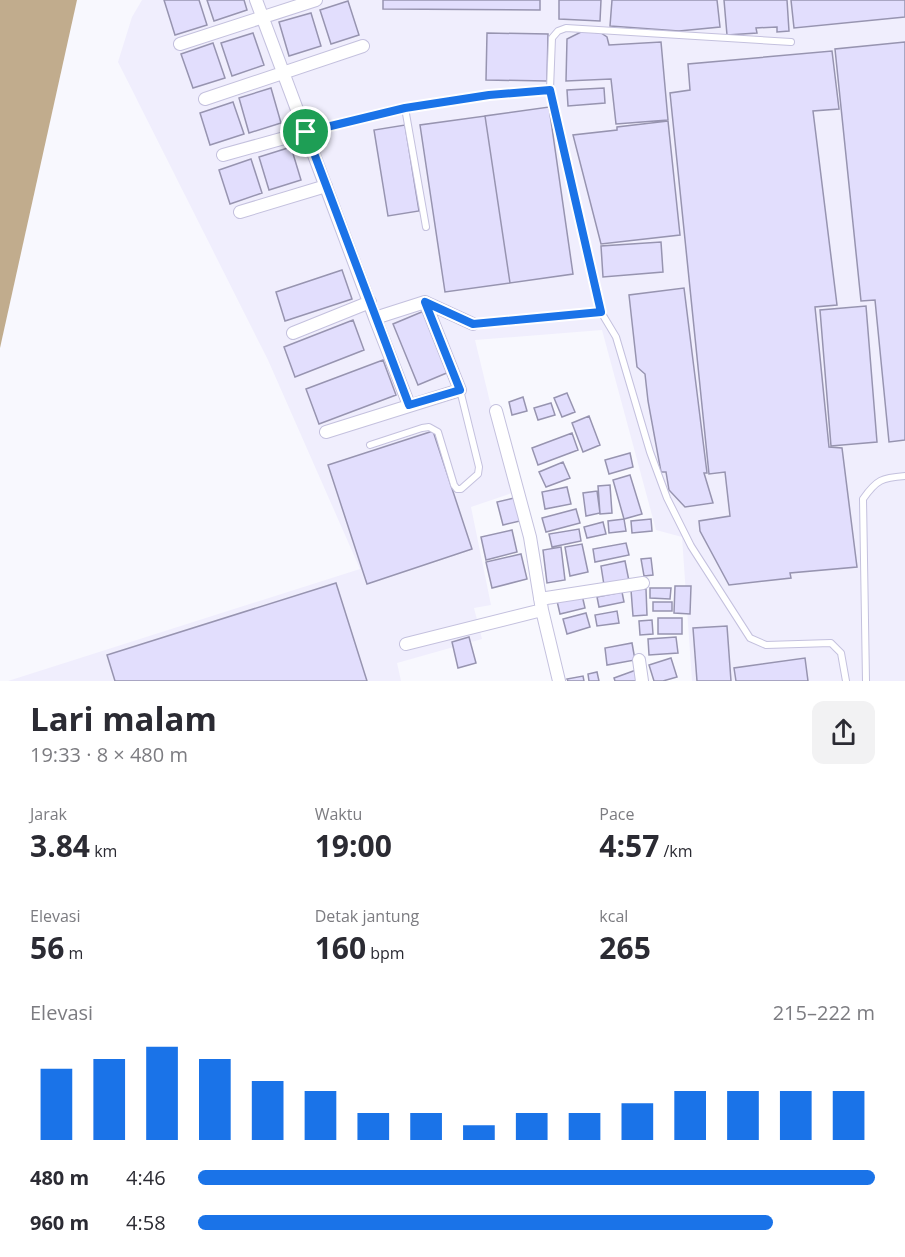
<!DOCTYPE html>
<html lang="id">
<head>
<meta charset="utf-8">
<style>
  :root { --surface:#fff; --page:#f2f2f3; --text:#2b2b33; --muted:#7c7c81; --accent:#1a73e8 }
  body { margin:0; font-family:"Open Sans",sans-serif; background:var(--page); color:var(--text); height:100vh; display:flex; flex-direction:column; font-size:22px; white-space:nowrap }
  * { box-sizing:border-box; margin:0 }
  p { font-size:20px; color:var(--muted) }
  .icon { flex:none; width:33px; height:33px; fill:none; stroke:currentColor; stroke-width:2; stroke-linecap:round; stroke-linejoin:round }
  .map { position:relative; height:681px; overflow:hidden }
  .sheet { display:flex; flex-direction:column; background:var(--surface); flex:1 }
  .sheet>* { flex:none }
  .pin { position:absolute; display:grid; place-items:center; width:51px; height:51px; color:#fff; margin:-26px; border:3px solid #fff; border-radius:50%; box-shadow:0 2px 6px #0007 }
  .round { display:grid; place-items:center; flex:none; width:63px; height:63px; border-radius:12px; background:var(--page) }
  .headline { display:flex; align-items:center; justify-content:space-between; height:102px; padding:0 30px }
  h1 { font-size:33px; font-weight:700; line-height:45px }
  .stats { display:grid; grid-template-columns:repeat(3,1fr); gap:9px; height:102px; padding:6px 30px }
  .stats div { display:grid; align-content:center }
  .stats b { font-size:30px; font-weight:700 }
  .stats small { font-size:16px; font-weight:400 }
  .stats p { font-size:16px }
  .chart { height:168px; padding:12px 30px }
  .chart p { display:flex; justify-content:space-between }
  .chart svg { width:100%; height:108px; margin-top:6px; stroke:var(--accent); stroke-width:6 }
  ul { padding:0 30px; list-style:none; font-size:20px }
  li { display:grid; grid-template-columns:96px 72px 1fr; align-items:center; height:45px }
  li i { height:15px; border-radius:8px; background:var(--accent) }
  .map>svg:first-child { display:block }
  .built { fill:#f0eefd }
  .water { fill:#c1ac8d }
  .building { fill:#e2defd; stroke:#9794b0; stroke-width:1.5 }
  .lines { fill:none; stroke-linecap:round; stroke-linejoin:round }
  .service-casing { stroke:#c4c1de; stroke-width:8 }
  .minor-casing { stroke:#c4c1de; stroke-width:14 }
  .service { stroke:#fff; stroke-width:6 }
  .minor { stroke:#fff; stroke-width:12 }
  .route-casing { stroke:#fff; stroke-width:12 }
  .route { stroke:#1a73e8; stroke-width:8 }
</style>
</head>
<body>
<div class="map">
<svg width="905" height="681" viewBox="0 0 905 681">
  <rect width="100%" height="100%" fill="#f8f8fe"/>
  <path class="built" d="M142,0H905V681H692L682,537L656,530L602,330L475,340L512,493L471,507L491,605L474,608L482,639L397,663L401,681H8L360,569L268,360L118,62L132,17Z"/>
  <path class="water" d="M0,0H77L0,348Z"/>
  <path class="building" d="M164,0H199L207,25L175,35Z
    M207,0H244L247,10L214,21Z
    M383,0H540V10L383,9Z
    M559,0H601L600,21L559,19Z
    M612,0H717L720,27L679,31L610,26Z
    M724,0H787L789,31L777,32V27L756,28L757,33L727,35Z
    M791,0H905V17L794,28Z
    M348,1L359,35L331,44L320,10Z
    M311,13L321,46L289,56L279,22Z
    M583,31L601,33L607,37L609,45L661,42L668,120L616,124L611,79L566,81L567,39Z
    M253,33L264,65L232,76L221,43Z
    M487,33L548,34L547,81L486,80Z
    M905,42V440L889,442L875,300L861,301L835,49Z
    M213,43L225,78L193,88L181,54Z
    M832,51L839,109L813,111L837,305L815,307L829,447L842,448L857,567L790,573L791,578L729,585L700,531L699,521L730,516L725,472L709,474L670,93L690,90L688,64Z
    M271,88L281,123L249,133L239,98Z
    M604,88L605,103L568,106L567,90Z
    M233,102L244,134L210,145L200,113Z
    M549,107L573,274L510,283L485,116Z
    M485,116L510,283L445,292L420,125Z
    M668,121L680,235L601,244L573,135L617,130V127Z
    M405,125L419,211L388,216L374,130Z
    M291,147L301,180L269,190L259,157Z
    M251,159L262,193L230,204L219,170Z
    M661,242L663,272L603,277L601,246Z
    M342,270L352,299L285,321L276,292Z
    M684,288L707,473H704L713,503L685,507L669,490L666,472H661L648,401L645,374L637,367L629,295Z
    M866,306L877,442L831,446L820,310Z
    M424,311L449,372L418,385L393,324Z
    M353,320L364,350L295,377L284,347Z
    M383,360L396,395L319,424L306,389Z
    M567,393L575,412L562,417L554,398Z
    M523,397L527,411L512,415L509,402Z
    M551,403L555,415L538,420L534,408Z
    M589,416L600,445L583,452L572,423Z
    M433,431L472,549L367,584L328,465Z
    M572,433L578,450L538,465L532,448Z
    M630,453L633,467L609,474L605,460Z
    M563,462L570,478L546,487L539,472Z
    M630,475L642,514L624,519L613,480Z
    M610,485L612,513L600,514L598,486Z
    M567,487L571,504L545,509L542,492Z
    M597,491L600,513L586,516L583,493Z
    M514,498L520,521L503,525L497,502Z
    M576,509L580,523L546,532L542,518Z
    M624,519L626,531L609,533L608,521Z
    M651,519L652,531L632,533L631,521Z
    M603,522L606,534L587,538L584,527Z
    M579,529L581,541L552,547L549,534Z
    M512,530L517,552L486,560L481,537Z
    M626,543L629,555L595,562L593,549Z
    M582,544L588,572L570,576L565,547Z
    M561,547L565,580L547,583L543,550Z
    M521,554L527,579L492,588L486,562Z
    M651,558L653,575L644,576L641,559Z
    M625,561L629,581L604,585L601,566Z
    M336,583L367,681H115L107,655Z
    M675,586H691L690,614L674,613Z
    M650,588H671L670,599L650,598Z
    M646,589L647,615L633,616L631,590Z
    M622,592L624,602L599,607L597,597Z
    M582,595L585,608L560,614L557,601Z
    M653,602H672V611H653Z
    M617,611L619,623L597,626L595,615Z
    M586,613L590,627L567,634L563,619Z
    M658,618H682V634H658Z
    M652,620L653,634L640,635L639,621Z
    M727,626L731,681H697L693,628Z
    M469,637L476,663L458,668L452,642Z
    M676,637L678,653L649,655L648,639Z
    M632,643L635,660L607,665L605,648Z
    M671,658L677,677L663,681H654L649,665Z
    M805,658L808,681H736L734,668Z
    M636,670L640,681H615L614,678Z
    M597,672L599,681H589L588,674Z
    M583,676L584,681H568L567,679Z"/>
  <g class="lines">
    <defs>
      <path id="service" d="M405,108L426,227
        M306,132L405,108L489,95L550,89
        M601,312L550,89L552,38L558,31L566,28L791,42
        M473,324L601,312L616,337L650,452L667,498L691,546L750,638L766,645L831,643L841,653L846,681
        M370,445L422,428L429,427L438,432L454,485L457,489H461L478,474L479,467L460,390
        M866,681L863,499C877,479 882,478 905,476"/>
      <path id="minor" d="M256,0L375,318L425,302L473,324
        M180,44L316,0
        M205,99L363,46
        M223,155L306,132
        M240,212L326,186
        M375,318L409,405
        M293,333L370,302
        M496,411L530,537L542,610L559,681
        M326,432L460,390L425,302
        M540,599L643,583
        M406,644L542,610
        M639,660L642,681"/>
    </defs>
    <use href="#service" class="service-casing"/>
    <use href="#minor" class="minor-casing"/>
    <use href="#service" class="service"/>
    <use href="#minor" class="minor"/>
  </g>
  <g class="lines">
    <defs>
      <path id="route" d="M550,90L601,312L473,324L425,302L460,390L409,405L306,132L405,108L489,95Z"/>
    </defs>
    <use href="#route" class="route-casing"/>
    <use href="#route" class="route"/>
  </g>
</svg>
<div class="pin" style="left:306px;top:132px;background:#1e9e55"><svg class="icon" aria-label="arrive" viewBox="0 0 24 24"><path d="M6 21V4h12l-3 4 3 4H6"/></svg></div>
</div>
<section class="sheet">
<div class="headline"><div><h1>Lari malam</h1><p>19:33 · 8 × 480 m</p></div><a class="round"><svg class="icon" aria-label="share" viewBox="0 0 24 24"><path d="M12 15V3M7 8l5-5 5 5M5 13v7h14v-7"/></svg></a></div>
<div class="stats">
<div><p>Jarak</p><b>3.84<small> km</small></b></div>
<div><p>Waktu</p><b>19:00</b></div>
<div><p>Pace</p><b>4:57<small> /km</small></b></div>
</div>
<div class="stats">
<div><p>Elevasi</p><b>56<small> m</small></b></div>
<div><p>Detak jantung</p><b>160<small> bpm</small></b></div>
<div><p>kcal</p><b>265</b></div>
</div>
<div class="chart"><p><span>Elevasi</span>215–222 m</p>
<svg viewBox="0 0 160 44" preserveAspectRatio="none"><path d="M5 44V15M15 44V11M25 44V6M35 44V11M45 44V20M55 44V24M65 44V33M75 44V33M85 44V38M95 44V33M105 44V33M115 44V29M125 44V24M135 44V24M145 44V24M155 44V24"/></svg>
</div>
<ul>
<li><b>480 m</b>4:46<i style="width:100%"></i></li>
<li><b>960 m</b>4:58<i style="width:85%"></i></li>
</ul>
</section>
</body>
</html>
